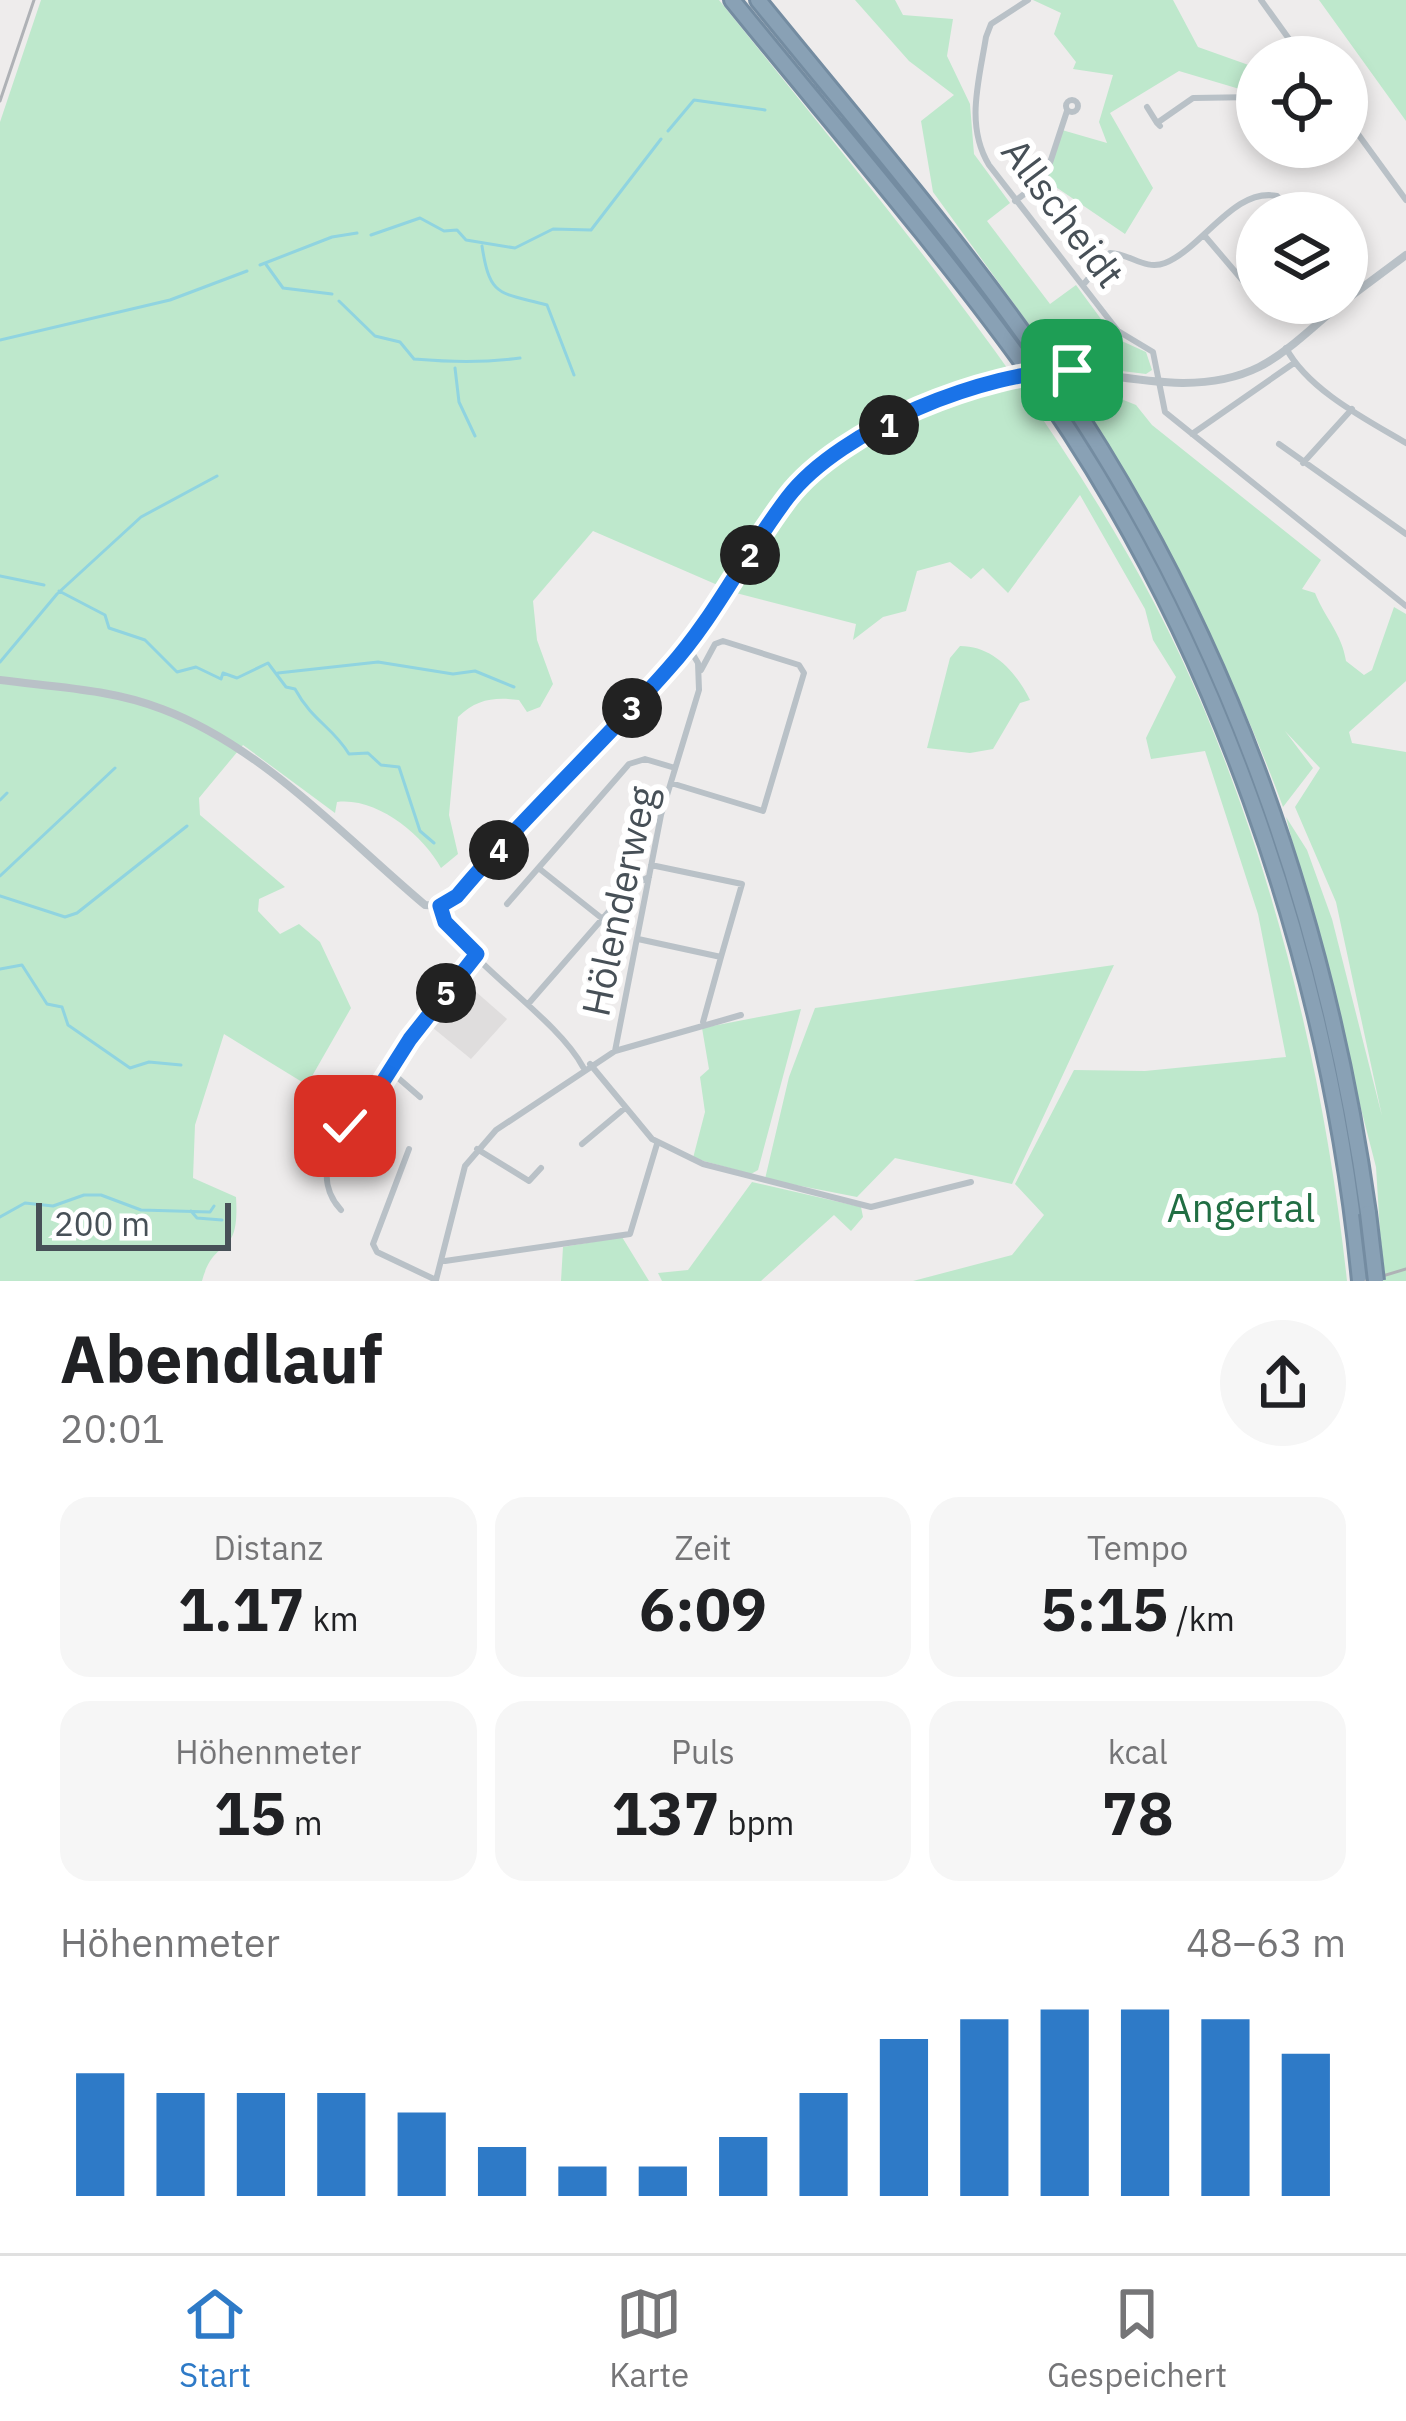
<!DOCTYPE html>
<html lang="de">
<head>
<meta charset="utf-8">
<style>
  :root { --surface:#fff; --page:#f6f6f6; --text:#202124; --muted:#757577; --line:#e0e0e0; --accent:#2e7ac7 }
  body { margin:0; font-family:"IBM Plex Sans",sans-serif; background:var(--page); color:var(--text); height:100vh; display:flex; flex-direction:column; font-size:45px; white-space:nowrap }
  * { box-sizing:border-box; margin:0 }
  p { font-size:39px; color:var(--muted) }
  .icon { flex:none; width:66px; height:66px; fill:none; stroke:currentColor; stroke-width:2; stroke-linecap:round; stroke-linejoin:round }
  .map { position:relative; height:1281px; overflow:hidden }
  .side { display:flex; flex-direction:column; background:var(--surface); flex:1 }
  .side>* { flex:none }
  .fabs { position:absolute; left:1236px; top:36px; display:grid; gap:24px }
  .fabs a { display:grid; place-items:center; width:132px; height:132px; border-radius:50%; background:var(--surface); box-shadow:0 6px 18px #0003; font-size:60px }
  .scale { position:absolute; left:36px; bottom:30px; width:195px; box-sizing:border-box; padding-left:12px; border:6px solid #475057; border-top:0; font-size:33px; line-height:42px; white-space:nowrap; color:#475057; -webkit-text-stroke:9px #fff; paint-order:stroke }
  .pin { position:absolute; display:grid; place-items:center; width:102px; height:102px; color:#fff; margin:-51px; border-radius:24px; box-shadow:0 6px 18px #0006 }
  .km { position:absolute; width:60px; height:60px; margin:-30px; border-radius:50%; background:#222; color:#fff; font-size:33px; line-height:60px; text-align:center }
  .round { display:grid; place-items:center; flex:none; width:126px; height:126px; border-radius:63px; background:var(--page) }
  .summary { display:flex; align-items:center; justify-content:space-between; height:204px; padding:0 60px }
  h1 { font-size:66px; font-weight:800; line-height:90px }
  .metrics { display:grid; grid-template-columns:repeat(3,1fr); gap:18px; height:204px; padding:12px 60px }
  .metrics div { display:grid; align-content:center; border-radius:30px; background:var(--page); text-align:center }
  .metrics b { font-size:60px; font-weight:800 }
  .metrics small { font-size:33px; font-weight:400 }
  .metrics p { font-size:33px }
  .chart { height:336px; padding:24px 60px }
  .chart p { display:flex; justify-content:space-between }
  .chart svg { width:100%; height:216px; margin-top:12px; stroke:var(--accent); stroke-width:6 }
  .tab-bar { display:flex; justify-content:space-around; align-items:center; height:168px; border-top:3px solid var(--line); background:var(--surface); font-size:33px; color:var(--muted) }
  .tab-bar a { display:grid; justify-items:center; gap:6px }
  .tab-bar .current { color:var(--accent) }
  .map>svg:first-child { display:block }
  .education { fill:#dfdddd }
  .green { fill:#bee8cc }
  .lines { fill:none; stroke-linecap:round; stroke-linejoin:round }
  .stream { stroke:#90d4e0; stroke-width:3 }
  .motorway-casing { stroke:#748ca1; stroke-width:20 }
  .minor { stroke:#b9c1c7; stroke-width:6 }
  .tertiary { stroke:#b9c1c7; stroke-width:8 }
  .motorway { stroke:#89a1b5; stroke-width:14 }
  .rail { stroke:#afb2b6; stroke-width:3 }
  .motorway-bridge-casing { stroke:#748ca1; stroke-width:20; stroke-linecap:butt }
  .tertiary-bridge { stroke:#b9c1c7; stroke-width:8 }
  .motorway-bridge { stroke:#89a1b5; stroke-width:14 }
  .route-casing { stroke:#fff; stroke-width:24 }
  .route { stroke:#1a73e8; stroke-width:15 }
  .labels { text-anchor:middle; stroke-width:12; stroke-linejoin:round; paint-order:stroke }
  .street-label { font-size:39px; fill:#475057; stroke:#fff }
  .park-label { font-size:39px; fill:#216e43; stroke:#fff }
</style>
</head>
<body>
<div class="map">
<svg width="1406" height="1281" viewBox="0 0 1406 1281">
  <rect width="100%" height="100%" fill="#eeecec"/>
  <path class="education" d="M475,991L507,1019L471,1059L427,1023L445,999L461,1012Z"/>
  <path class="green" d="M41,0H719C863,179 1013,355 1128,555C1251,769 1321,1038 1347,1281H913L1012,1255L1044,1215L1015,1184L1074,1070L1145,1071L1286,1057L1258,914L1205,751L1151,759L1146,738L1176,677L1153,640L1145,609L1080,495L1008,593L983,568L971,579L950,562L917,571L906,611L883,617L853,640L856,624L736,593L593,531L533,601L537,640L553,684L540,707L527,712L519,700C494,697 477,699 458,717L449,815L458,854L441,868C423,835 377,797 337,802L335,813L243,745L199,798L200,815L285,887L259,899L258,911L280,934L299,924L320,942L351,1008L307,1085L224,1034L195,1125L193,1178L236,1197C240,1262 215,1233 202,1281H0V122Z
    M855,0H895L903,15L953,19L947,56L970,104L974,154L1010,203L987,221L1050,304L1076,285L1115,338L1146,352L1152,370L1146,374L1057,363L933,192L921,121L954,95L909,61Z
    M1033,0H1173L1198,47L1257,68L1253,93L1179,71L1110,113L1153,188L1125,234L1047,181L1062,130L1107,143L1099,122L1113,75L1073,69L1076,62L1054,34L1061,13Z
    M1319,0H1406V121Z
    M1066,377L1136,405L1152,425L1321,560L1302,589L1315,593C1325,618 1342,634 1346,661L1364,675L1372,670L1394,607L1406,614V681L1349,732L1352,743L1406,752V1281H1383L1376,1167L1286,817L1307,850L1332,919L1382,1116L1336,902L1295,807L1320,768L1285,731L1313,768L1283,807C1227,654 1150,516 1066,377Z
    M960,646C993,646 1016,672 1030,700L1020,703L993,749L970,753L927,748L950,658Z
    M1114,965L1012,1184L895,1158L857,1197L765,1179L789,1077L815,1008Z
    M801,1009L758,1170L751,1174L693,1158L705,1112L700,1077L709,1069L702,1028Z
    M752,1182L861,1207L863,1217L851,1231L834,1215L761,1281H662L658,1273L688,1270Z
    M622,1237L649,1281H561L563,1247Z"/>
  <g class="lines">
    <path class="stream" d="M668,131L694,100L765,110
      M371,235L420,218L444,231L457,230L466,240L515,248L553,229L591,230L661,139
      M482,246C490,298 499,292 547,305L574,375
      M265,263L283,288L332,294
      M260,265L332,237L357,233
      M339,301L375,336L400,342L414,359C451,362 481,363 520,358
      M0,340L170,300L247,271
      M455,368L459,402L475,436
      M0,576L44,585
      M59,591L105,615L109,628L145,640L177,672L196,667L221,679L223,673L237,678L268,663L286,687L295,689C313,722 332,726 349,754L368,753L381,765L399,767L420,831L434,843
      M0,662L57,594L141,517L217,476
      M278,673L378,662L453,674L475,671L514,687
      M0,800L7,793
      M0,876L115,768
      M0,896L65,917L77,913L187,826
      M0,969L22,965L47,1004L62,1007L68,1025L130,1068L149,1062L181,1065
      M191,1211L197,1218L222,1220
      M0,1217L25,1203L53,1206L84,1195H101L141,1210L210,1212L214,1206"/>
    <defs>
      <path id="motorway" d="M732,0C829,120 931,237 1022,362C1213,625 1329,959 1360,1281
        M758,0C861,127 969,251 1060,386C1227,633 1327,918 1368,1213"/>
    </defs>
    <use href="#motorway" class="motorway-casing"/>
    <path class="minor" d="M1028,0L991,24L986,37C979,81 965,125 989,165L1118,331L1153,352L1165,412L1406,606
      M1261,0L1302,57
      M1066 106a6 6 0 1 1 12 0a6 6 0 1 1-12 0Z
      M1147,107L1157,123
      M1347,119L1406,200
      M1160,126L1157,123L1193,98L1257,97
      M1015,201L1045,178L1067,111
      M1204,235L1255,295
      M1347,279L1357,291
      M1083,285L1110,253C1129,253 1145,271 1165,263C1203,248 1234,187 1277,196L1293,213
      M1286,348C1308,390 1367,420 1406,443
      M1192,434L1294,363
      M1279,444L1406,534
      M1303,463L1352,409
      M671,783L763,811L804,673L799,665L723,641L715,644L701,670
      M651,865L742,884L721,957
      M541,870L604,920
      M507,904L629,764L645,759L675,768
      M440,906C452,954 554,1013 583,1067
      M638,939L721,957L703,1022
      M529,1003L631,886L649,877
      M615,1051L661,815L699,690L698,663L688,646
      M590,1064L652,1139L703,1164L871,1207L971,1182
      M389,1070L420,1097
      M337,1142L360,1123L410,1039L477,954
      M582,1144L625,1108
      M409,1149L373,1244L377,1252L436,1280L465,1166L496,1130L615,1051L741,1015
      M477,1149L529,1181L541,1168
      M341,1210C312,1179 331,1133 363,1113
      M445,1261L630,1234L657,1144"/>
    <path class="tertiary" d="M1347,299L1406,255
      M1072,370C1133,378 1201,396 1259,367C1290,351 1315,324 1342,303
      M0,680C54,687 111,689 162,709C263,747 344,837 425,905L440,906L457,896C524,817 600,746 669,668C717,615 746,551 789,496C836,436 931,398 1003,377"/>
    <use href="#motorway" class="motorway"/>
    <path class="rail" d="M0,101L34,0
      M1366,1281L1406,1269"/>
    <defs>
      <path id="motorway-bridge" d="M1368,1213L1376,1281"/>
    </defs>
    <use href="#motorway-bridge" class="motorway-bridge-casing"/>
    <path class="tertiary-bridge" d="M1003,377L1072,370"/>
    <use href="#motorway-bridge" class="motorway-bridge"/>
  </g>
  <g class="lines">
    <defs>
      <path id="route" d="M345,1126L363,1113L410,1039L477,954L445,922L440,906L457,896C523,817 600,746 668,669C716,616 745,553 788,497C841,428 987,371 1072,370"/>
    </defs>
    <use href="#route" class="route-casing"/>
    <use href="#route" class="route"/>
  </g>
  <g class="labels">
    <g class="street-label">
      <text transform="translate(1063 213) rotate(53)" y="14">Allscheidt</text>
      <text transform="translate(619 901) rotate(-78)" y="14">Hölenderweg</text>
    </g>
    <g class="park-label">
      <text x="1241" y="1222">Angertal</text>
    </g>
  </g>
</svg>
<div class="fabs">
<a><svg class="icon" aria-label="locate" viewBox="0 0 24 24"><circle cx="12" cy="12" r="6"/><path d="M12 2v4M12 18v4M2 12h4M18 12h4"/></svg></a>
<a><svg class="icon" aria-label="layers" viewBox="0 0 24 24"><path d="M12 4l9 5-9 5-9-5zM3 14l9 5 9-5"/></svg></a>
</div>
<div class="scale">200 m</div>
<div class="pin" style="left:1072px;top:370px;background:#1e9e55"><svg class="icon" aria-label="arrive" viewBox="0 0 24 24"><path d="M6 21V4h12l-3 4 3 4H6"/></svg></div>
<div class="pin" style="left:345px;top:1126px;background:#d93025"><svg class="icon" aria-label="check" viewBox="0 0 24 24"><path d="M5 12l5 5 9-10"/></svg></div>
<b class="km" style="left:889px;top:425px">1</b>
<b class="km" style="left:750px;top:555px">2</b>
<b class="km" style="left:632px;top:708px">3</b>
<b class="km" style="left:499px;top:850px">4</b>
<b class="km" style="left:446px;top:993px">5</b>
</div>
<section class="side">
<div class="summary"><div><h1>Abendlauf</h1><p>20:01</p></div><a class="round"><svg class="icon" aria-label="share" viewBox="0 0 24 24"><path d="M12 15V3M7 8l5-5 5 5M5 13v7h14v-7"/></svg></a></div>
<div class="metrics">
<div><p>Distanz</p><b>1.17<small> km</small></b></div>
<div><p>Zeit</p><b>6:09</b></div>
<div><p>Tempo</p><b>5:15<small> /km</small></b></div>
</div>
<div class="metrics">
<div><p>Höhenmeter</p><b>15<small> m</small></b></div>
<div><p>Puls</p><b>137<small> bpm</small></b></div>
<div><p>kcal</p><b>78</b></div>
</div>
<div class="chart"><p><span>Höhenmeter</span>48–63 m</p>
<svg viewBox="0 0 160 44" preserveAspectRatio="none"><path d="M5 44V19M15 44V23M25 44V23M35 44V23M45 44V27M55 44V34M65 44V38M75 44V38M85 44V32M95 44V23M105 44V12M115 44V8M125 44V6M135 44V6M145 44V8M155 44V15"/></svg>
</div>
</section>
<nav class="tab-bar">
<a class="current"><svg class="icon" aria-label="home" viewBox="0 0 24 24"><path d="M3 11l9-7 9 7M6 9v11h12V9"/></svg>Start</a>
<a><svg class="icon" aria-label="map" viewBox="0 0 24 24"><path d="M3 6l6-2 6 2 6-2v14l-6 2-6-2-6 2zM9 4v14M15 6v14"/></svg>Karte</a>
<a><svg class="icon" aria-label="saved" viewBox="0 0 24 24"><path d="M7 4h10v16l-5-4-5 4z"/></svg>Gespeichert</a>
</nav>
</body>
</html>
